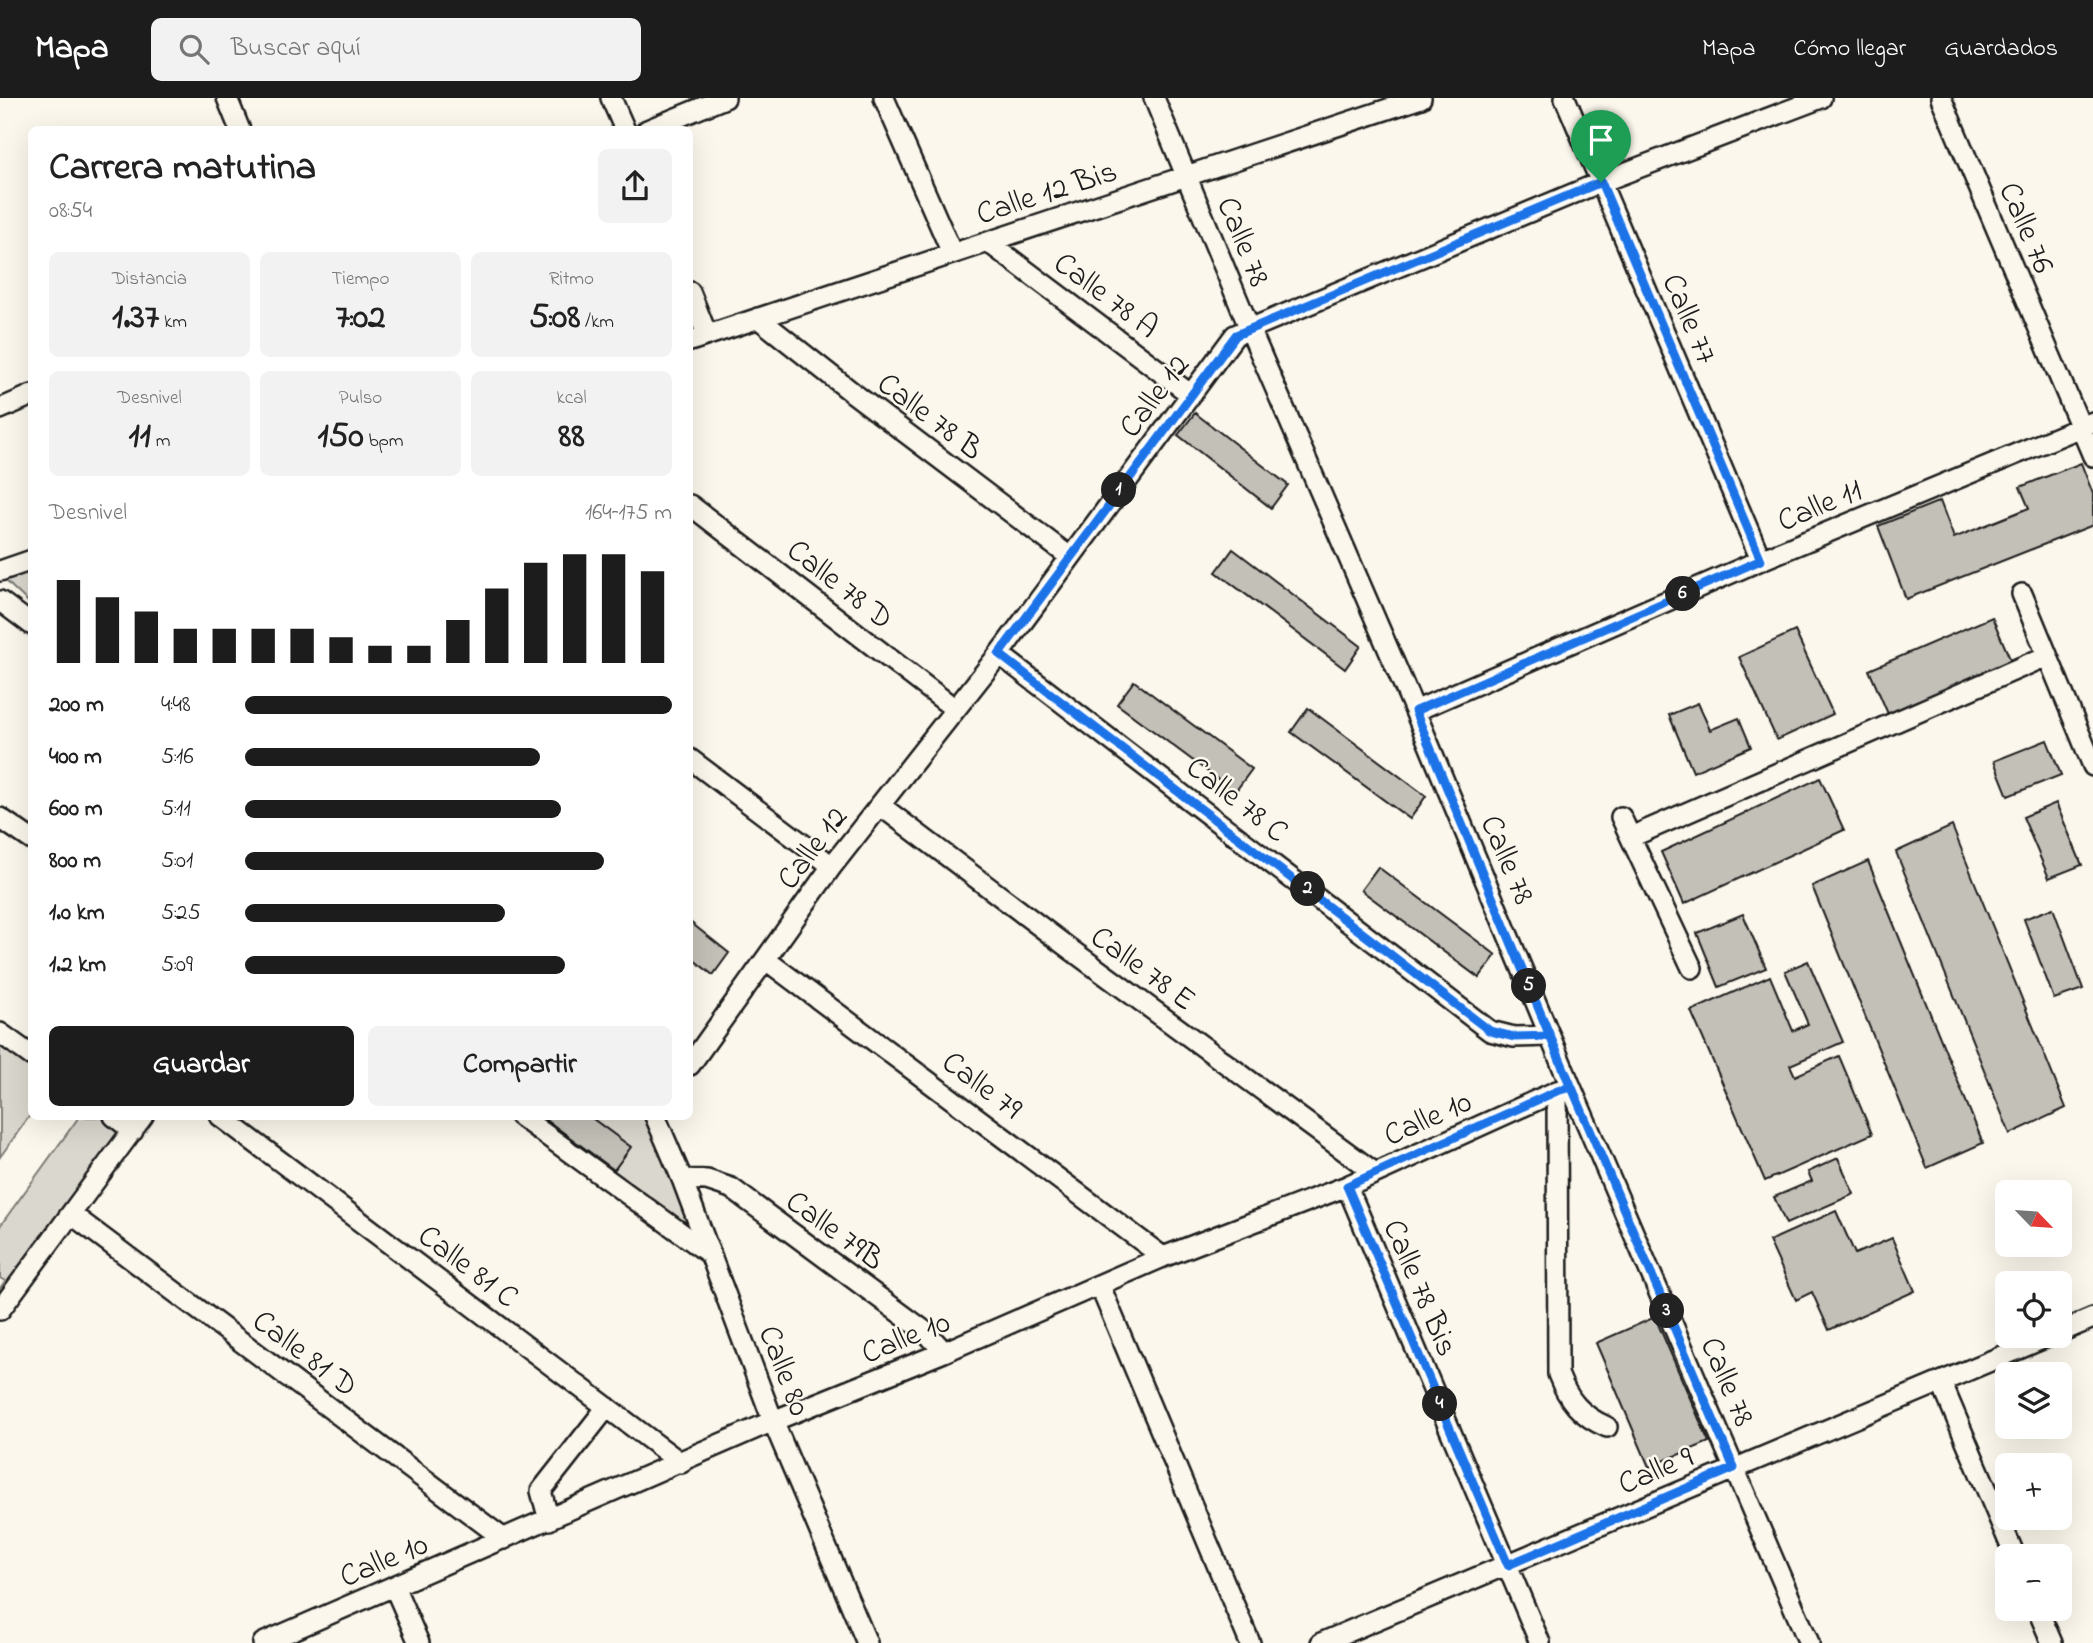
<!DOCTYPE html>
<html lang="es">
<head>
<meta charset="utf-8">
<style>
  :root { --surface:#fff; --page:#f2f2f2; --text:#222; --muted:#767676; --accent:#1c1c1c }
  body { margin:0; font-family:"Indie Flower",sans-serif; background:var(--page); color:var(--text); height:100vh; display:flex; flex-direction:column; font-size:26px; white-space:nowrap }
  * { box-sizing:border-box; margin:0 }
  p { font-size:23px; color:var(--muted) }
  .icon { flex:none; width:38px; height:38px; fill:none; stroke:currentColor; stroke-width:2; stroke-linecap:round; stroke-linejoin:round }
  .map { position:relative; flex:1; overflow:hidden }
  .side { position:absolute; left:28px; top:28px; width:665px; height:994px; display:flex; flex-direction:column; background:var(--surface); border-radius:10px; box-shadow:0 7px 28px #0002 }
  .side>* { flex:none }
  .needle { width:46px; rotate:115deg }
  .buttons { position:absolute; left:1995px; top:1082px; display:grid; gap:14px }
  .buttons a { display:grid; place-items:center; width:77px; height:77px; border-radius:10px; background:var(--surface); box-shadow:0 7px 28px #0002; font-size:35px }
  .pin { position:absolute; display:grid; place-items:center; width:60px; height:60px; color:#fff; margin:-72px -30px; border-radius:50% 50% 50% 0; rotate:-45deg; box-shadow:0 0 7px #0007 }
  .pin .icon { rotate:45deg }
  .km { position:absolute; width:35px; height:35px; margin:-18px; border-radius:50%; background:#222; color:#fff; font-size:19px; line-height:35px; text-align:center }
  .round { display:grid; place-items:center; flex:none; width:74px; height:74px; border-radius:10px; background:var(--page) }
  .overview { display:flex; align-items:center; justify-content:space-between; height:119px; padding:0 21px }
  h1 { font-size:38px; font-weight:800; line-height:52px }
  .figures { display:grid; grid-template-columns:repeat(3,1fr); gap:10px; height:119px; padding:7px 21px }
  .figures div { display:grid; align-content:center; border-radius:10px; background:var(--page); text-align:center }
  .figures b { font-size:35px; font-weight:800 }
  .figures small { font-size:19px; font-weight:400 }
  .figures p { font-size:19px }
  .chart { height:196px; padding:14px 21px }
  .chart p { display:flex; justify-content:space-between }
  .chart svg { width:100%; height:126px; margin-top:7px; stroke:var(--accent); stroke-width:6 }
  .primary-button { display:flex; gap:14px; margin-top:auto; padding:14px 21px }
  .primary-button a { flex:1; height:80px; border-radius:10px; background:var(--accent); color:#fff; font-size:28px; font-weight:800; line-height:80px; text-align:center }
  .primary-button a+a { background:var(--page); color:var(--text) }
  ul { padding:0 21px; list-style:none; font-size:23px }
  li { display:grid; grid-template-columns:112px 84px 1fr; align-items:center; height:52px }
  li i { height:18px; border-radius:9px; background:var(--accent) }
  header { display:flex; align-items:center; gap:42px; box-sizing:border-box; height:98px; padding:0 35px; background:var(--accent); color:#fff }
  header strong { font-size:33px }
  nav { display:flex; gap:38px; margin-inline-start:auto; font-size:24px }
  .search { width:490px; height:63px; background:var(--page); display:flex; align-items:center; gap:18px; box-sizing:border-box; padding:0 24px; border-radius:10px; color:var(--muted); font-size:26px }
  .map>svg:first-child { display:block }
  .green { fill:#dad7ce; stroke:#7b7a75; stroke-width:2 }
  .building { fill:#c3c0b8; stroke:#1c1c1c; stroke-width:2 }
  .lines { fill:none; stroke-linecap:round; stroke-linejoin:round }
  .minor-casing { stroke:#1c1c1c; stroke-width:24 }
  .minor { stroke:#fbf7ec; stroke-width:19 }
  .route-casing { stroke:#fff; stroke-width:14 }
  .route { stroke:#1a73e8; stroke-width:9 }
  .labels { text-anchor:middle; stroke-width:5; stroke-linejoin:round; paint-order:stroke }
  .street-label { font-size:32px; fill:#1c1c1c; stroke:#fbf7ec }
</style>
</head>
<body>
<header>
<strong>Mapa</strong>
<div class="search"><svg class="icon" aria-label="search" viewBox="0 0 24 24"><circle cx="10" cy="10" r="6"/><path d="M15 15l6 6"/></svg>Buscar aquí</div>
<nav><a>Mapa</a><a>Cómo llegar</a><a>Guardados</a></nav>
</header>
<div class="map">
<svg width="2093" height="1545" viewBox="0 0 2093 1545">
  <rect width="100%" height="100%" fill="#fbf7ec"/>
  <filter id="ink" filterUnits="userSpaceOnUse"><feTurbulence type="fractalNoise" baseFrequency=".0143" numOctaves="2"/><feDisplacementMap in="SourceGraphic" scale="14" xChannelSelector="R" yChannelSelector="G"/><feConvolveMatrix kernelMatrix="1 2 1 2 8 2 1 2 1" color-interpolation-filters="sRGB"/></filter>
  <g filter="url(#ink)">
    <path class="green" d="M31,472V507L5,482Z
      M0,943L32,966L31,1016L0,1059Z
      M79,1019H102L121,1033L0,1198V1190L5,1183L0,1180V1128Z
      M520,1019H541L614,1072L630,1049L589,1019H655L710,1156Z"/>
    <path class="building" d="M1195,315L1288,387L1271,410L1178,337Z
      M2081,365L2093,396V427L1906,501L1878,428L1940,403L1954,440L2029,410L2020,389Z
      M1233,451L1361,548L1345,571L1216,474Z
      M1992,519L2011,563L1888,616L1869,572Z
      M1795,533L1833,616L1777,642L1739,559Z
      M1134,583L1252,671L1235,694L1117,606Z
      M1698,605L1710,632L1739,620L1751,649L1693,674L1669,617Z
      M1308,610L1426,698L1410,721L1291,634Z
      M2047,642L2061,677L2008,698L1994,663Z
      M1820,680L1844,732L1684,806L1661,754Z
      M2056,705L2082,767L2049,780L2023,719Z
      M1952,728L2066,1010L2010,1036L1896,754Z
      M1868,763L1983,1045L1927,1070L1812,788Z
      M1378,769L1496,857L1479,880L1361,792Z
      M2053,810L2083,891L2054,901L2024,821Z
      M1743,816L1766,870L1719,889L1697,835Z
      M690,824L729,855L713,877L690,859Z
      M1808,863L1843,944L1790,967L1795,978L1839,958L1872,1036L1765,1083L1691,913L1770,878L1793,933L1808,926L1785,873Z
      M541,1018H589L631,1049L614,1072Z
      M1838,1060L1854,1096L1786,1126L1774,1099L1812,1083L1808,1074Z
      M1836,1113L1855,1156L1892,1140L1915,1193L1829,1232L1812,1194L1796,1202L1769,1143Z
      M1655,1219L1709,1344L1649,1369L1596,1245Z"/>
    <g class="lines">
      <defs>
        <path id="minor" d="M227,0L240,32
          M611,0L625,32
          M884,0L952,155
          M1154,0L1249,229L1415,613L1571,989L1809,1545
          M1565,0L1761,462
          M1941,0L2093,358
          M647,32L725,0
          M988,144L1190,296
          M690,194L707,237
          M758,220L853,295L1070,459
          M690,243L1421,0
          M0,311L32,297
          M690,407L955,611
          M0,473L32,462
          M2022,496L2093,668
          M0,503L32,527
          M999,556L1490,933L1514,939L1550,938
          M1415,613L1761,462L2093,324
          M690,661L832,768
          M881,708L1070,851L1375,1075
          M1621,719L1692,870
          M0,720L32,742
          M1631,739L2047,558
          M766,862L1163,1159
          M0,935L32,958
          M690,967L832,768L999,556L1235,237L1601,84L1821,0
          M1557,993L1558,1276C1568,1302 1581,1318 1607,1329
          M114,1018L133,1033
          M220,1018L681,1365
          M520,1018L710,1156
          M655,1018L682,1081L773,1323L867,1545
          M682,1081L707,1082L731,1090L927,1235L944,1254
          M1347,1088L1540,1545
          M71,1116L504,1441
          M1100,1188L1250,1545
          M0,1212L143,1018
          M2060,1234L2093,1220
          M1941,1284L2015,1458
          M549,1422L541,1393L607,1309
          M394,1488L419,1545
          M2037,1510L2052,1545
          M263,1545L773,1323L944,1254L1163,1159L1347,1088L1557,993L1571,989
          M1321,1545L2052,1237"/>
      </defs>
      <use href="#minor" class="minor-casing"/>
      <use href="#minor" class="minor"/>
    </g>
  </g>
  <g class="lines" filter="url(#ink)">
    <defs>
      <path id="route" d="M1601,84L1236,237L999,556L1490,933L1514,939L1550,938L1734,1370L1508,1467L1347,1088L1557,993L1571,989L1550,938L1415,613L1761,462L1601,84"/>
    </defs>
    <use href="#route" class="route-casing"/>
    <use href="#route" class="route"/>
  </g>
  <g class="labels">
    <g class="street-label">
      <text transform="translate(1046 93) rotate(-18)" y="11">Calle 12 Bis</text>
      <text transform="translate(2028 129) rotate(67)" y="11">Calle 76</text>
      <text transform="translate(1245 143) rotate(68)" y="11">Calle 78</text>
      <text transform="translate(1107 196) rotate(37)" y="11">Calle 78 A</text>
      <text transform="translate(1691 220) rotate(67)" y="11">Calle 77</text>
      <text transform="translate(1153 297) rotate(-53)" y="11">Calle 12</text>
      <text transform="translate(931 317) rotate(37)" y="11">Calle 78 B</text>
      <text transform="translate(1819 406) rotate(-23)" y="11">Calle 11</text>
      <text transform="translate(841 485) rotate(38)" y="11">Calle 78 D</text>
      <text transform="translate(1238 700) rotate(38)" y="11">Calle 78 C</text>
      <text transform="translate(811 749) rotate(-53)" y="11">Calle 12</text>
      <text transform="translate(1509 761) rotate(67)" y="11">Calle 78</text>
      <text transform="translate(1144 869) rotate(36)" y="11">Calle 78 E</text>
      <text transform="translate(983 986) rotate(37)" y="11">Calle 79</text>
      <text transform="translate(1427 1019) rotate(-24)" y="11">Calle 10</text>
      <text transform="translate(836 1131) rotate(36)" y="11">Calle 79B</text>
      <text transform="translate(469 1167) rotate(37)" y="11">Calle 81 C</text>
      <text transform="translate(1422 1189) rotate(67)" y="11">Calle 78 Bis</text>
      <text transform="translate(905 1238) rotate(-22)" y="11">Calle 10</text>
      <text transform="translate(306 1254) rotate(37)" y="11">Calle 81 D</text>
      <text transform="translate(786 1272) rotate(69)" y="11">Calle 80</text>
      <text transform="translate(1729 1283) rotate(67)" y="11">Calle 78</text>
      <text transform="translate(1655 1371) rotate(-23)" y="11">Calle 9</text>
      <text transform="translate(383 1461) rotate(-23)" y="11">Calle 10</text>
    </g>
  </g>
</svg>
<div class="buttons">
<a><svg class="needle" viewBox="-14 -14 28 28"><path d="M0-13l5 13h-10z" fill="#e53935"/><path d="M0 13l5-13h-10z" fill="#767676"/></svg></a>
<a><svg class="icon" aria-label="locate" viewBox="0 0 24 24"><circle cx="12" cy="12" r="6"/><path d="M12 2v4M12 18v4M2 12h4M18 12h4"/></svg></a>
<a><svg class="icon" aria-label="layers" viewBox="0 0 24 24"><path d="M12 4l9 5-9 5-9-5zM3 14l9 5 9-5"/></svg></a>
<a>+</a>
<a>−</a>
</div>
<div class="pin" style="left:1601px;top:84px;background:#1e9e55"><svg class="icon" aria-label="arrive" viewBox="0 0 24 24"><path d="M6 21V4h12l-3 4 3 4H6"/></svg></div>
<b class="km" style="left:1119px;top:392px">1</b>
<b class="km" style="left:1308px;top:791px">2</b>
<b class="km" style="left:1667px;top:1213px">3</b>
<b class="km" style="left:1440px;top:1306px">4</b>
<b class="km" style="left:1529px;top:888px">5</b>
<b class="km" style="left:1683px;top:496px">6</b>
<section class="side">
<div class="overview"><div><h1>Carrera matutina</h1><p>08:54</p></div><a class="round"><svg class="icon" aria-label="share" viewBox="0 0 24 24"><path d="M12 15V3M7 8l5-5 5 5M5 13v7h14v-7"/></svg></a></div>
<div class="figures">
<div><p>Distancia</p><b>1.37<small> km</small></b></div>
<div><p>Tiempo</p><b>7:02</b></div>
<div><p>Ritmo</p><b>5:08<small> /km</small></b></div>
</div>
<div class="figures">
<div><p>Desnivel</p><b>11<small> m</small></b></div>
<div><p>Pulso</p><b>150<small> bpm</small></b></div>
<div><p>kcal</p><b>88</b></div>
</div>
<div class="chart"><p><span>Desnivel</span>164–175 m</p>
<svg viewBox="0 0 160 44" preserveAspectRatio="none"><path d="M5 44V15M15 44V21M25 44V26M35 44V32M45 44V32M55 44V32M65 44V32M75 44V35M85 44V38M95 44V38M105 44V29M115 44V18M125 44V9M135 44V6M145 44V6M155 44V12"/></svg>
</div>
<ul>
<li><b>200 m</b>4:48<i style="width:100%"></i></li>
<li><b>400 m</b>5:16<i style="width:69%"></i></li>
<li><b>600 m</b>5:11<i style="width:74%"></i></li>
<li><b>800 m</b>5:01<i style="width:84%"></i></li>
<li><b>1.0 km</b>5:25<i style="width:61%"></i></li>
<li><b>1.2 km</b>5:09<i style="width:75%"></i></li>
</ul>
<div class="primary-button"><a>Guardar</a><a>Compartir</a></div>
</section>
</div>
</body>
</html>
